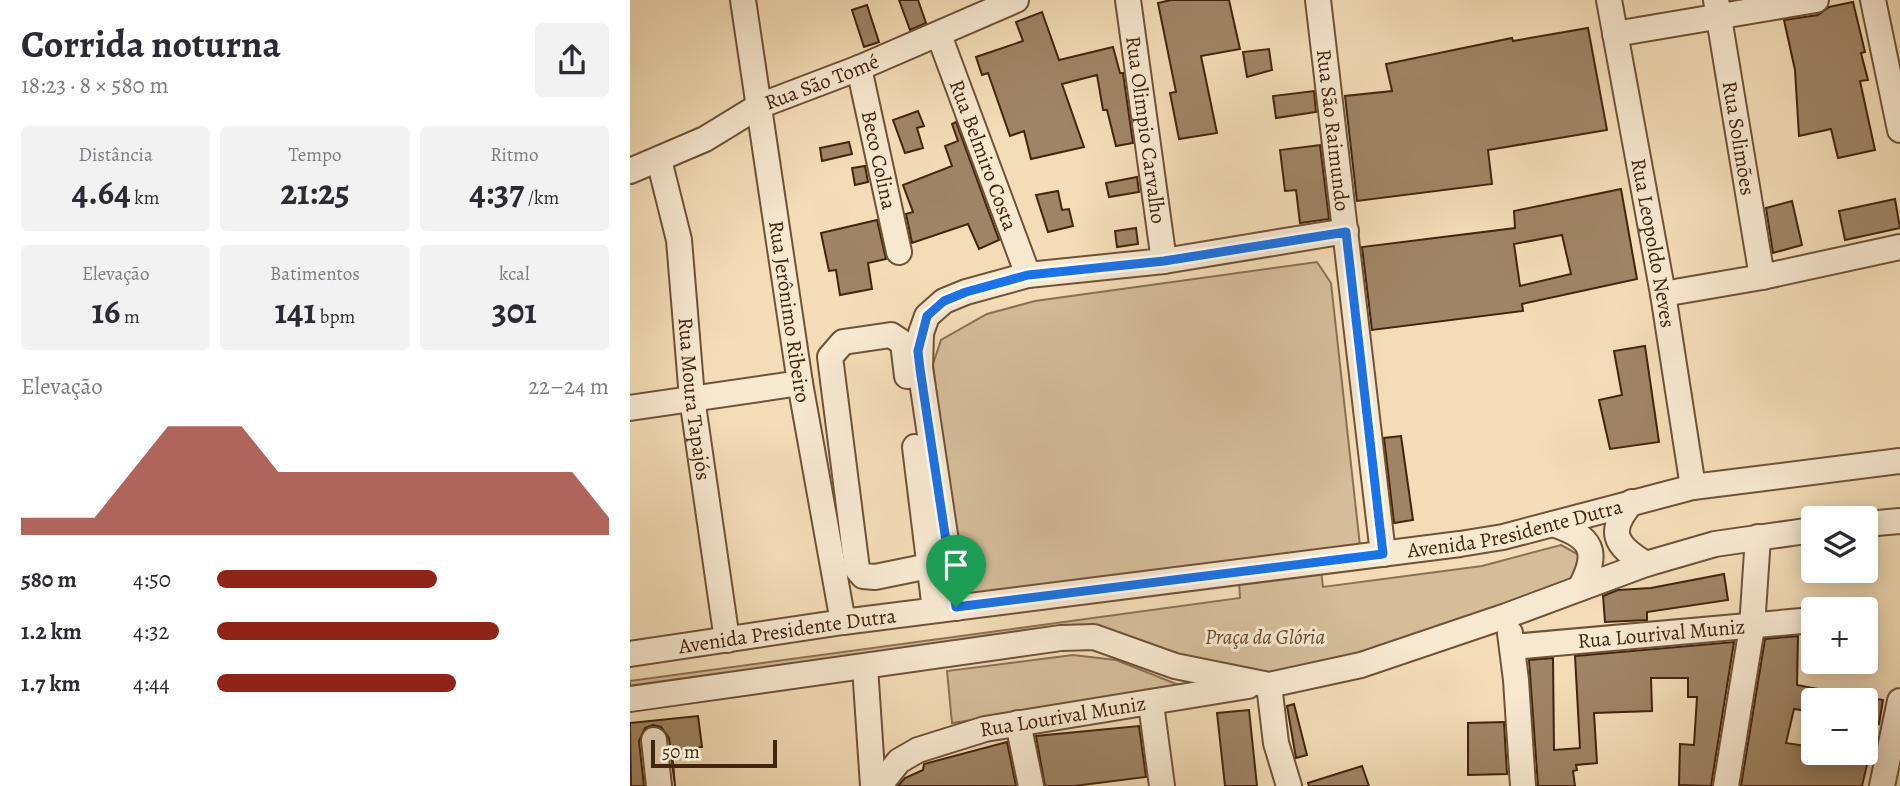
<!DOCTYPE html>
<html lang="pt">
<head>
<meta charset="utf-8">
<style>
  :root { --surface:#fff; --page:#f2f2f3; --text:#2b2b33; --muted:#7c7c81; --accent:#8f2418 }
  body { margin:0; font-family:Alegreya,serif; background:var(--page); color:var(--text); height:100vh; display:flex; flex-direction:column; font-size:26px; white-space:nowrap }
  * { box-sizing:border-box; margin:0 }
  p { font-size:23px; color:var(--muted) }
  .icon { flex:none; width:38px; height:38px; fill:none; stroke:currentColor; stroke-width:2; stroke-linecap:round; stroke-linejoin:round }
  .map { position:relative; flex:1; overflow:hidden }
  .drawer { display:flex; flex-direction:column; background:var(--surface); width:630px }
  .drawer>* { flex:none }
  .buttons { position:absolute; left:1171px; top:506px; display:grid; gap:14px }
  .buttons a { display:grid; place-items:center; width:77px; height:77px; border-radius:7px; background:var(--surface); box-shadow:0 4px 18px #0003; font-size:35px }
  .scale { position:absolute; left:21px; bottom:18px; width:126px; box-sizing:border-box; padding-left:7px; border:4px solid #43240d; border-top:0; font-size:19px; line-height:24px; white-space:nowrap; color:#43240d; -webkit-text-stroke:5px #f7e8d0; paint-order:stroke }
  .pin { position:absolute; display:grid; place-items:center; width:60px; height:60px; color:#fff; margin:-72px -30px; border-radius:50% 50% 50% 0; rotate:-45deg; box-shadow:0 0 7px #0007 }
  .pin .icon { rotate:45deg }
  .round { display:grid; place-items:center; flex:none; width:74px; height:74px; border-radius:7px; background:var(--page) }
  .summary { display:flex; align-items:center; justify-content:space-between; height:119px; padding:0 21px }
  h1 { font-size:38px; font-weight:700; line-height:52px }
  .stats { display:grid; grid-template-columns:repeat(3,1fr); gap:10px; height:119px; padding:7px 21px }
  .stats div { display:grid; align-content:center; border-radius:7px; background:var(--page); text-align:center }
  .stats b { font-size:35px; font-weight:700 }
  .stats small { font-size:19px; font-weight:400 }
  .stats p { font-size:19px }
  .chart { height:196px; padding:14px 21px }
  .chart p { display:flex; justify-content:space-between }
  .chart svg { width:100%; height:126px; margin-top:7px; fill:var(--accent); opacity:.7 }
  ul { padding:0 21px; list-style:none; font-size:23px }
  li { display:grid; grid-template-columns:112px 84px 1fr; align-items:center; height:52px }
  li i { height:18px; border-radius:9px; background:var(--accent) }
  main { display:flex; flex:1; min-height:0 }
  .map>svg:first-child { display:block }
  .green { fill:#d5bd9a; stroke:#8c7054; stroke-width:2 }
  .building { fill:#9f8465; stroke:#43240d; stroke-width:2; fill-rule:evenodd }
  .lines { fill:none; stroke-linecap:round; stroke-linejoin:round }
  .minor-casing { stroke:#6f5238; stroke-width:28 }
  .minor { stroke:#f7e8d0; stroke-width:24 }
  .route-casing { stroke:#fff; stroke-width:14 }
  .route { stroke:#1a73e8; stroke-width:9 }
  .labels { text-anchor:middle; stroke-width:6; stroke-linejoin:round; paint-order:stroke }
  .street-label { font-size:21px; fill:#43240d; stroke:#f7e8d0 }
  .park-label { font-size:21px; font-style:italic; fill:#684a30; stroke:#f7e8d0 }
</style>
</head>
<body>
<main>
<section class="drawer">
<div class="summary"><div><h1>Corrida noturna</h1><p>18:23 · 8 × 580 m</p></div><a class="round"><svg class="icon" aria-label="share" viewBox="0 0 24 24"><path d="M12 15V3M7 8l5-5 5 5M5 13v7h14v-7"/></svg></a></div>
<div class="stats">
<div><p>Distância</p><b>4.64<small> km</small></b></div>
<div><p>Tempo</p><b>21:25</b></div>
<div><p>Ritmo</p><b>4:37<small> /km</small></b></div>
</div>
<div class="stats">
<div><p>Elevação</p><b>16<small> m</small></b></div>
<div><p>Batimentos</p><b>141<small> bpm</small></b></div>
<div><p>kcal</p><b>301</b></div>
</div>
<div class="chart"><p><span>Elevação</span>22–24 m</p>
<svg viewBox="0 0 160 44" preserveAspectRatio="none"><path d="M0 44V38L10 38L20 38L30 22L40 6L50 6L60 6L70 22L80 22L90 22L100 22L110 22L120 22L130 22L140 22L150 22L160 38V44z"/></svg>
</div>
<ul>
<li><b>580 m</b>4:50<i style="width:56%"></i></li>
<li><b>1.2 km</b>4:32<i style="width:72%"></i></li>
<li><b>1.7 km</b>4:44<i style="width:61%"></i></li>
</ul>
</section>
<div class="map">
<svg width="1270" height="786" viewBox="0 0 1270 786">
  <rect width="100%" height="100%" fill="#f3dcb7"/>
  <filter id="stains"><feTurbulence type="fractalNoise" baseFrequency=".00286" numOctaves="4"/><feColorMatrix values="0 0 0 0 .2 0 0 0 0 .09 0 0 0 0 .02 0 0 0 .5 -.17"/></filter>
  <radialGradient id="worn" r=".72"><stop offset=".6" stop-color="#630" stop-opacity="0"/><stop offset="1" stop-color="#630" stop-opacity=".3"/></radialGradient>
  <path class="green" d="M687,262L701,283L731,555L332,604L303,364L311,340L357,314L405,301Z
    M931,545L951,556L943,587L818,632L631,682L477,632L0,696V681L610,598L609,581L691,570L693,587L852,566Z
    M443,655L486,660L559,689L322,723L317,671Z"/>
  <path class="building" d="M269,0H288L296,23L280,30Z
    M541,0H599L610,49L571,56L587,133L549,139L540,93L546,92L528,3Z
    M1223,2L1235,52L1231,53L1238,80L1230,81L1245,150L1208,158L1201,129L1169,136L1165,70L1154,20L1188,15L1199,7Z
    M237,5L249,42L234,47L222,10Z
    M412,12L429,60L483,47L490,73H493L503,143L486,146L477,110H473L467,75L432,84L454,147L401,159L394,131L380,136L358,73L352,75L346,57L393,41L386,22Z
    M958,28L977,130L858,150L862,184L727,201L715,96L762,91L756,64L882,38L883,41Z
    M639,49L642,70L617,77L613,52Z
    M684,91L686,112L646,118L643,96Z
    M288,111L294,126L287,128L293,148L275,153L263,120Z
    M326,122L369,240L349,249L338,224L282,243L276,214L283,212L273,185L322,166L315,146L328,141L322,124Z
    M219,142L222,154L192,161L190,148Z
    M690,145L699,219L670,223L666,190L655,191L650,150Z
    M235,166L238,182L225,185L222,168Z
    M507,177L509,192L479,197L476,183Z
    M991,189L1007,279L892,304L893,311L742,330L732,247L885,228L884,211ZM932,235L941,274L890,286L884,244Z
    M428,191L432,210L439,209L443,226L418,232L406,195Z
    M1265,199L1270,228L1215,240L1209,211Z
    M1162,201L1172,245L1143,253L1136,208Z
    M247,220L256,259L238,263L242,289L210,295L206,270L199,271L191,233Z
    M506,228L508,244L487,247L485,231Z
    M1015,346L1029,442L980,449L969,400L992,395L984,351Z
    M771,436L783,520L764,523L754,438Z
    M1094,574L1098,600L1017,612V620L975,622L973,596L988,590L1021,588Z
    M1168,636L1167,685L1209,693V700H1183V712L1164,709L1156,743L1183,747V752H1240L1232,786H1111L1135,639Z
    M1104,642L1081,786L1049,785L1050,744L1064,745L1067,697H1058V678H1021L1022,711L964,713L967,763L946,765L947,770L943,771L945,786H908L899,660L923,658L924,750L950,748L945,656Z
    M1236,697L1253,700L1249,724L1236,721Z
    M664,704L677,755L666,758L657,706Z
    M619,710L627,786H595L587,713Z
    M68,716L72,747L42,751L45,786L39,738L31,727L23,725L15,728L9,741L14,786H1L0,723Z
    M874,722L877,774L838,775V723Z
    M509,726L516,777L444,786H415L406,736Z
    M377,742L386,786H268L275,778L293,770L294,764Z
    M732,766L739,786H679L678,783Z"/>
  <g class="lines">
    <defs>
      <g id="minor">
        <path id="s1" d="M113,0L170,383L213,622"/>
        <path id="s2" d="M498,0L534,261"/>
        <path id="s3" d="M688,0L753,554"/>
        <path id="s4" d="M979,0L1033,294L1063,487"/>
        <path id="s5" d="M1086,0L1132,277"/>
        <path d="M1243,0L1270,130"/>
        <path d="M985,34L1186,0"/>
        <path id="s6" d="M309,35L398,275"/>
        <path id="s7" d="M229,68L269,252"/>
        <path id="s8" d="M29,160L49,240L62,398L97,640"/>
        <path id="s9" d="M0,171L75,139L129,106L229,68L386,0"/>
        <path d="M1033,294L1132,277L1270,247"/>
        <path d="M277,376L273,343L261,335L213,342L200,357L227,569L233,576L245,577L299,566"/>
        <path d="M0,408L170,383"/>
        <path d="M285,447L305,610"/>
        <path d="M1002,502C977,531 984,545 1016,564"/>
        <path d="M923,524C962,537 970,551 950,588"/>
        <path d="M1236,524L1270,521"/>
        <path d="M326,608L290,368L291,333L297,316L314,301L336,292L398,275L534,261L716,231"/>
        <path d="M880,633L886,680L893,786"/>
        <path id="s10" d="M882,647L1183,620"/>
        <path id="s11" d="M0,654L213,622L830,544L873,537L1063,487L1270,461"/>
        <path d="M235,667L243,786"/>
        <path d="M639,685L646,743L659,786"/>
        <path d="M0,699L431,638L464,637L545,666L639,685L731,665L876,616L1016,564L1085,544L1183,530"/>
        <path d="M521,704L532,786"/>
        <path d="M388,723L401,786"/>
        <path d="M24,740L29,786"/>
        <path id="s12" d="M249,786L269,761L288,750L355,729L618,686"/>
        <path d="M1096,786L1122,627L1128,537"/>
        <path d="M1252,786L1270,701"/>
      </g>
    </defs>
    <use href="#minor" class="minor-casing"/>
    <use href="#minor" class="minor"/>
  </g>
  <g class="lines">
    <defs>
      <path id="route" d="M716,232L753,554L326,607L290,369L288,351L297,316L314,301L336,292L398,275L534,261Z"/>
    </defs>
    <use href="#route" class="route-casing"/>
    <use href="#route" class="route"/>
  </g>
  <g class="labels">
    <g class="street-label">
      <text dy="7" stroke="none"><textPath href="#s9" startOffset="212">Rua São Tomé</textPath></text>
      <text dy="7" stroke="none"><textPath href="#s2" startOffset="131">Rua Olimpio Carvalho</textPath></text>
      <text dy="7" stroke="none"><textPath href="#s3" startOffset="131">Rua São Raimundo</textPath></text>
      <text dy="7" stroke="none"><textPath href="#s5" startOffset="140">Rua Solimões</textPath></text>
      <text dy="7" stroke="none"><textPath href="#s6" startOffset="128">Rua Belmiro Costa</textPath></text>
      <text dy="7" stroke="none"><textPath href="#s7" startOffset="94">Beco Colina</textPath></text>
      <text dy="7" stroke="none"><textPath href="#s4" startOffset="247">Rua Leopoldo Neves</textPath></text>
      <text dy="7" stroke="none"><textPath href="#s1" startOffset="315">Rua Jerônimo Ribeiro</textPath></text>
      <text dy="7" stroke="none"><textPath href="#s8" startOffset="242">Rua Moura Tapajós</textPath></text>
      <text dy="7" stroke="none"><textPath href="#s11" startOffset="894">Avenida Presidente Dutra</textPath></text>
      <text dy="7" stroke="none"><textPath href="#s11" startOffset="159">Avenida Presidente Dutra</textPath></text>
      <text dy="7" stroke="none"><textPath href="#s10" startOffset="150">Rua Lourival Muniz</textPath></text>
      <text dy="7" stroke="none"><textPath href="#s12" startOffset="203">Rua Lourival Muniz</textPath></text>
    </g>
    <g class="park-label">
      <text x="635" y="644">Praça da Glória</text>
    </g>
  </g>
  <rect width="100%" height="100%" filter="url(#stains)"/>
  <rect width="100%" height="100%" fill="url(#worn)"/>
</svg>
<div class="buttons">
<a><svg class="icon" aria-label="layers" viewBox="0 0 24 24"><path d="M12 4l9 5-9 5-9-5zM3 14l9 5 9-5"/></svg></a>
<a>+</a>
<a>−</a>
</div>
<div class="scale">50 m</div>
<div class="pin" style="left:326px;top:607px;background:#1e9e55"><svg class="icon" aria-label="arrive" viewBox="0 0 24 24"><path d="M6 21V4h12l-3 4 3 4H6"/></svg></div>
</div>
</main>
</body>
</html>
